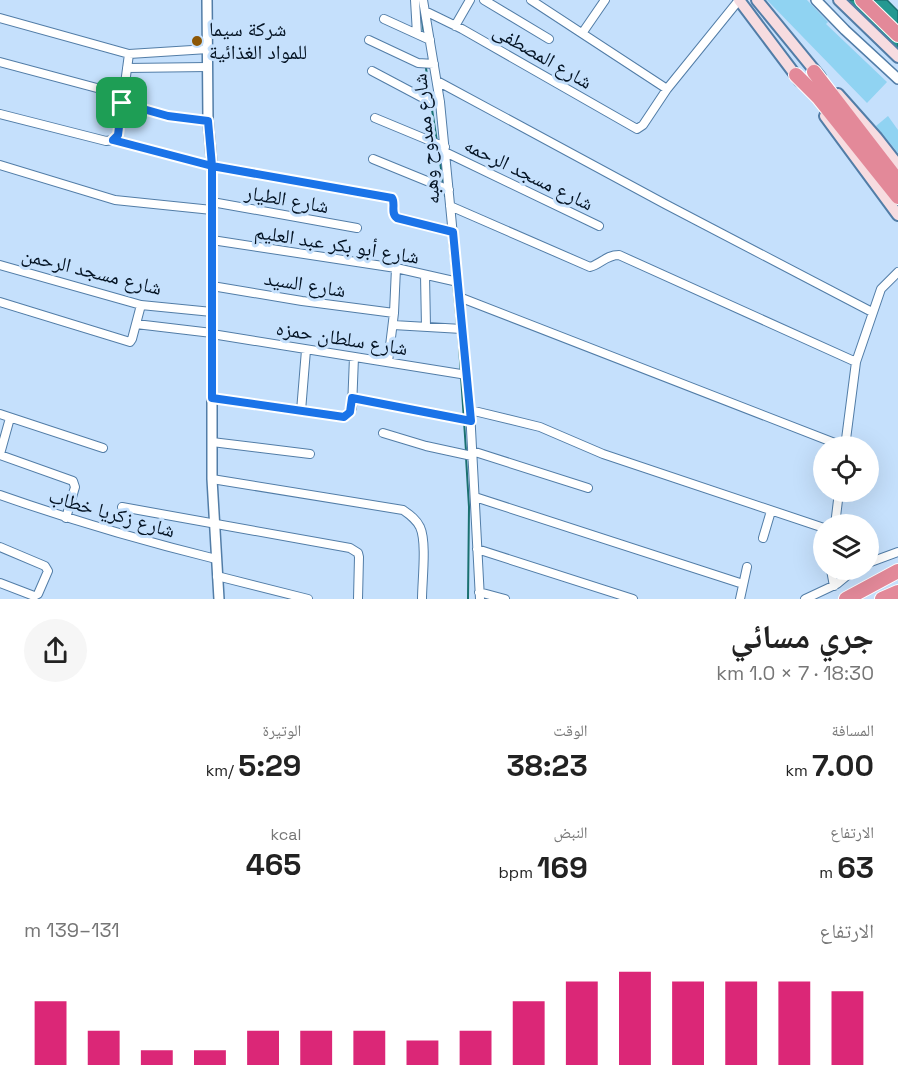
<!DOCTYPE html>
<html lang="ar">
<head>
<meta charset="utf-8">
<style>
  :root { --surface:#fff; --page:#f6f6f6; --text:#222; --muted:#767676; --accent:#db2777 }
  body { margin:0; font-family:"Space Grotesk","Noto Naskh Arabic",sans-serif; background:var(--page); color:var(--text); direction:rtl; height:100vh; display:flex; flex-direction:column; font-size:22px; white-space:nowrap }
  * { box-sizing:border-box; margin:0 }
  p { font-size:20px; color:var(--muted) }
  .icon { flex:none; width:33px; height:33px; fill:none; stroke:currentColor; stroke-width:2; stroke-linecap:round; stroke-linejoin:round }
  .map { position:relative; height:599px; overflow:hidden; direction:ltr }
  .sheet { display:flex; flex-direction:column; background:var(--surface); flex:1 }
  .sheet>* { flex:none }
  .buttons { position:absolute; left:813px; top:436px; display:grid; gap:12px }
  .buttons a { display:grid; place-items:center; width:66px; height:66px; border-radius:50%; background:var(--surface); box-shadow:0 6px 24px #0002; font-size:30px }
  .pin { position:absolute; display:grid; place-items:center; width:51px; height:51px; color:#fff; margin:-26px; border-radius:12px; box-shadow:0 3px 9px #0006 }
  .round { display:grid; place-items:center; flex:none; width:63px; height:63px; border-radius:32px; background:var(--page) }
  .headline { display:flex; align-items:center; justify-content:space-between; height:102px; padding:0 24px }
  h1 { font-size:33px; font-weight:700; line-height:45px }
  .stats { display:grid; grid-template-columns:repeat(3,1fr); gap:9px; height:102px; padding:6px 24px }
  .stats div { display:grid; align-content:center }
  .stats b { font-size:30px; font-weight:700 }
  .stats small { font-size:16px; font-weight:400 }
  .stats p { font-size:16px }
  .chart { height:168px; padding:12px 24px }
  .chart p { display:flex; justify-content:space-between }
  .chart svg { width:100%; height:108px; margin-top:6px; stroke:var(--accent); stroke-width:6 }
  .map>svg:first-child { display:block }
  .water { fill:#249891; stroke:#1a7070; stroke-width:1.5 }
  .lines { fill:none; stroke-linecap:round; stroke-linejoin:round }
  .stream { stroke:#1a7070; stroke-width:2 }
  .building { fill:#90d3f2 }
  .minor-casing { stroke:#527da7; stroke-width:10 }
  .tertiary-casing { stroke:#527da7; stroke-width:12 }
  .secondary-casing { stroke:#527da7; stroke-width:14 }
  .motorway-casing { stroke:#fff; stroke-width:16 }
  .minor { stroke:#fff; stroke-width:8 }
  .tertiary { stroke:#fff; stroke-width:9 }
  .secondary { stroke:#f7dce0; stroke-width:10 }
  .motorway { stroke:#e38999; stroke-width:14 }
  .route-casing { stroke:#fff; stroke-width:12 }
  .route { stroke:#1a73e8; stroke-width:8 }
  .poi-dot { fill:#8c5706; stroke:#c5e0fc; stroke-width:2 }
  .labels { text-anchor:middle; stroke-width:6; stroke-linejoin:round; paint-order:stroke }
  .poi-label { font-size:20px; fill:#031222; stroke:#c5e0fc; text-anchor:start }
  .street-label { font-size:20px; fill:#031222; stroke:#c5e0fc }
</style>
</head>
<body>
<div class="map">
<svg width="898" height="599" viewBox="0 0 898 599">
  <rect width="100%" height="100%" fill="#c5e0fc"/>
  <path class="water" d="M846,0H887L898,11V49Z"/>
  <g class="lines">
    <path class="stream" d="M419,0L424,34
      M426,68L430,98
      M431,103L437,142
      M438,148L445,196
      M449,239L453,278
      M453,283L457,325
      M458,331L466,451
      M466,457L469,507L468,599"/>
  </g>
  <path class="building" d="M767,0H807L828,22L826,24L887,82L867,103Z
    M888,116L898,130V153L876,126Z"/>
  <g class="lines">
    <defs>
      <path id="minor" d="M415,0L417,34
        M423,0L440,102L470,410L480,599
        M484,0L549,39
        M531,0L667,89
        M425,11L462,29L637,129L643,125L667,89L739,0
        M0,18L129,54L208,49
        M384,19L430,40
        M455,26L470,0
        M583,32L605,0
        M369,40L418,63L434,64
        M0,62L123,95
        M127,68L208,67
        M372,71L423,98L440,102
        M437,81L665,204L872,312
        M122,103L168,116L208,121
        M0,114L106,141L113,140L118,135L129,54
        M375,118L445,147
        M113,140L212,166L392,198L394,202V215L397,218L453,232
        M445,152L599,226
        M373,159L449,190
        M0,165L115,200L212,210
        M212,202L357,228
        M450,206L590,267C601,264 606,255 619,255L856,362
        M212,240L396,268L458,282
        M0,265L141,305L212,312
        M425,275L426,327
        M212,286L302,301L394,313
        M459,297L845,447L856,362L881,289L898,272
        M0,302L130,342L132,339L141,305
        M136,324L212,333
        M393,325L462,329
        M212,334L467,375
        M388,362L394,313L396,268
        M212,398L344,417L352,408L354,357
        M352,398L471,421
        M470,410L540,427L603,454L824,528
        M301,411L306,350
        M0,414L103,448
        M383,433L426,446L472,456
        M212,442L310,454
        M472,451L588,488
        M0,454L10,418
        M0,455L73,481L75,487L66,518
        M212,479L403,510C410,515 416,519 420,527C427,542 422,581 422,599
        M0,495C71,520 143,541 216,559
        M475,497L743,584
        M122,507L350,548L358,553L359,557L358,599
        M835,525L839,492
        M763,538L771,511
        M0,547L45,566L48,571L38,594L34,596L0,583
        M477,549L633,599
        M868,563L898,552
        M831,570L834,586
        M217,576L308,599
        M479,592L505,599
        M740,599L747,567
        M805,599L837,584L854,570"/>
      <path id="tertiary" d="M207,0L208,121L212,166V479L219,599
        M816,0L845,30L898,79"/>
      <path id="secondary" d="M739,0L800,81
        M757,0L820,77
        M839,0L898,57
        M838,94L877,138L898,165
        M825,116L898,215"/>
      <path id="motorway" d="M862,0L898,35
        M814,72L898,181
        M796,75L818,97L898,197
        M846,599L898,571
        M882,599L898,592"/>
    </defs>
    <use href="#minor" class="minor-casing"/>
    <use href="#tertiary" class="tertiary-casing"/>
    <use href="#secondary" class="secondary-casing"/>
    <use href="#motorway" class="motorway-casing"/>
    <use href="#minor" class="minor"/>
    <use href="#tertiary" class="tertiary"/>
    <use href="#secondary" class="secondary"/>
    <use href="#motorway" class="motorway"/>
  </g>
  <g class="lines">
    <defs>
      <path id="route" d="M122,103L168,116L208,121L212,166V398L344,417L350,412L352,398L471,421L453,232L397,218C390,213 396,204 392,198L212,166L113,140L118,135L122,103"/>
    </defs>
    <use href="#route" class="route-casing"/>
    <use href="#route" class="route"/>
  </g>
  <circle class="poi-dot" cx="197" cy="41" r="6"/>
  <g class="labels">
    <g class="poi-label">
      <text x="209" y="36">شركة سيما<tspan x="209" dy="23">للمواد الغذائية</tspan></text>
    </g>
    <g class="street-label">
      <text transform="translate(543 56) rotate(30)" y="7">شارع المصطفى</text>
      <text transform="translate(426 139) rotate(-96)" y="7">شارع ممدوح وهبه</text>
      <text transform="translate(529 174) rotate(26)" y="7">شارع مسجد الرحمه</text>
      <text transform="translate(287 199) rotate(10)" y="7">شارع الطيار</text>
      <text transform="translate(337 244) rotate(9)" y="7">شارع أبو بكر عبد العليم</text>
      <text transform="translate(92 271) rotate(14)" y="7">شارع مسجد الرحمن</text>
      <text transform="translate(305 284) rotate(9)" y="7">شارع السيد</text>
      <text transform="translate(342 338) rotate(9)" y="7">شارع سلطان حمزه</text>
      <text transform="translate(112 513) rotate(16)" y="7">شارع زكريا خطاب</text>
    </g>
  </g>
</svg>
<div class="buttons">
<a><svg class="icon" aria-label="locate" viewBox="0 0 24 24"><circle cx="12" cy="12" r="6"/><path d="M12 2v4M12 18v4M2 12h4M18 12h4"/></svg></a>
<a><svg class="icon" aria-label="layers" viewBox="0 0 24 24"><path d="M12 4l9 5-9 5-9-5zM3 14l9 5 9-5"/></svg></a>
</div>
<div class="pin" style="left:122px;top:103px;background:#1e9e55"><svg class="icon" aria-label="arrive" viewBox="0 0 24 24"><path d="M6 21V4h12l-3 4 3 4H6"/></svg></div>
</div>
<section class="sheet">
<div class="headline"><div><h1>جري مسائي</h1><p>18:30 · 7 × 1.0 km</p></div><a class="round"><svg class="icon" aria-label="share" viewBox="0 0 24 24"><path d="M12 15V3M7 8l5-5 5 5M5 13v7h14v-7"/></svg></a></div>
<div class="stats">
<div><p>المسافة</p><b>7.00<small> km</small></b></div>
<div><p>الوقت</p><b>38:23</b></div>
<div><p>الوتيرة</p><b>5:29<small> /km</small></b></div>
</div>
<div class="stats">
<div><p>الارتفاع</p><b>63<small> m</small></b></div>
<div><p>النبض</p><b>169<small> bpm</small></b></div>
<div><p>kcal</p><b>465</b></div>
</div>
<div class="chart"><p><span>الارتفاع</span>131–139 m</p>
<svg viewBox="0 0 160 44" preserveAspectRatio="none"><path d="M5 44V18M15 44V30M25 44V38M35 44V38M45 44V30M55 44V30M65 44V30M75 44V34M85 44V30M95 44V18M105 44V10M115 44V6M125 44V10M135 44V10M145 44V10M155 44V14"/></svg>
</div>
</section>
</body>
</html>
